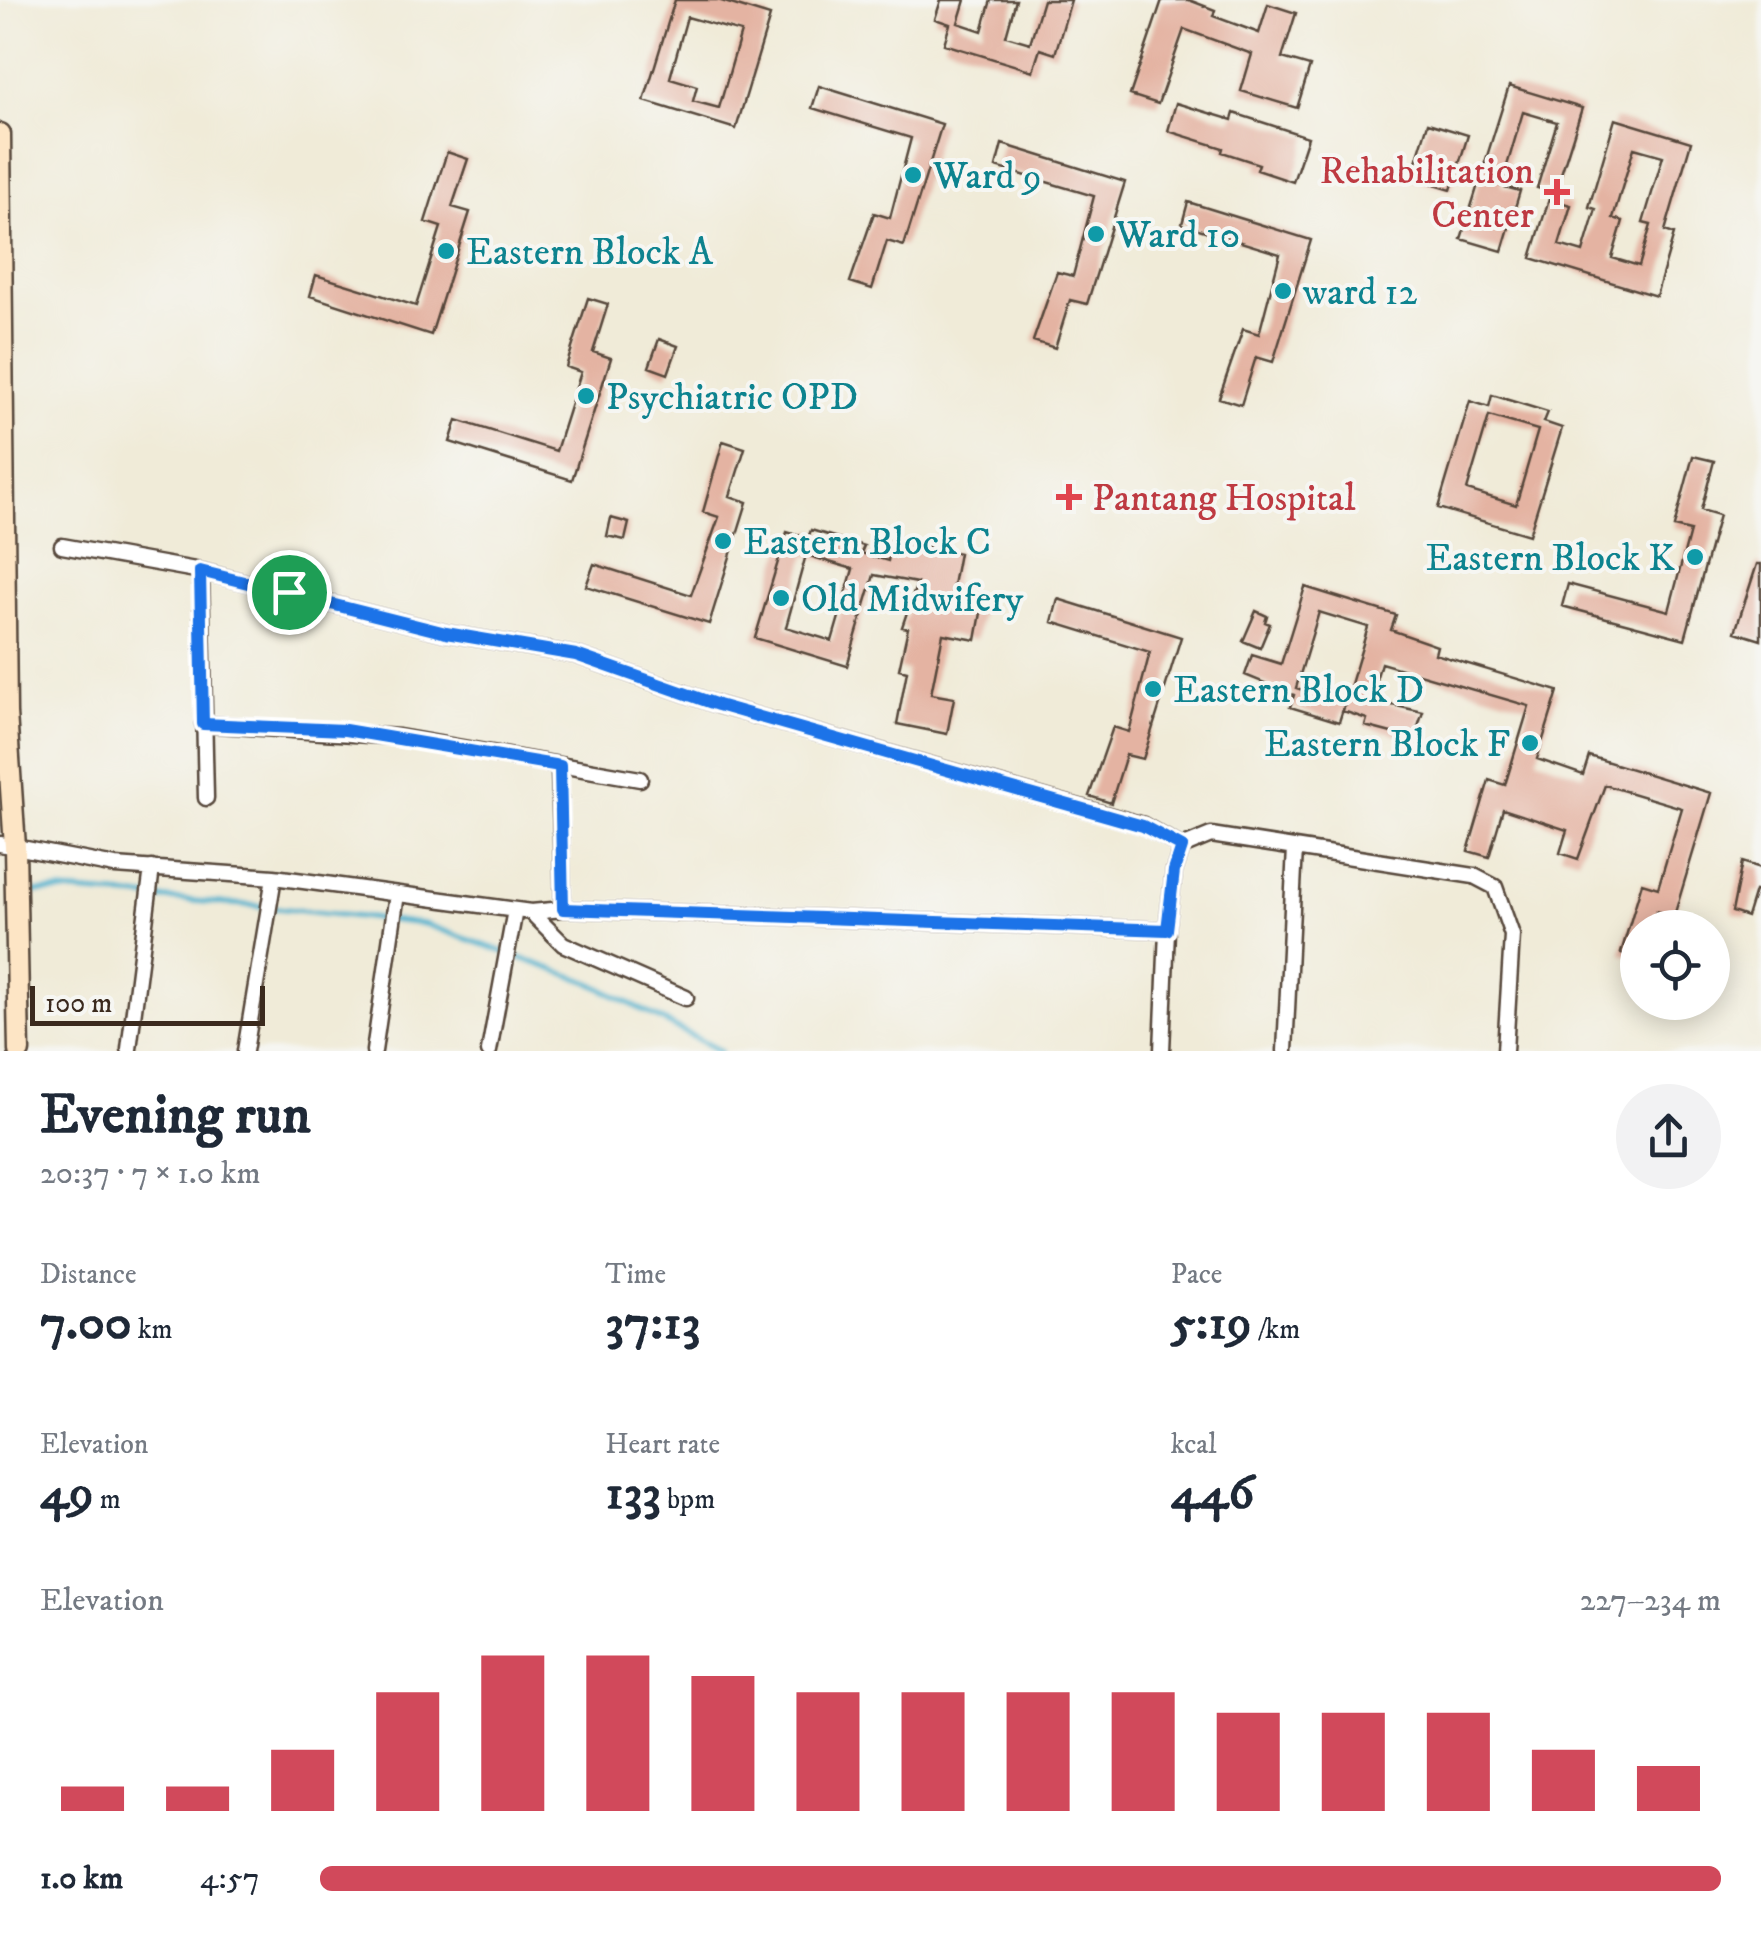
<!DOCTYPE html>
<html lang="en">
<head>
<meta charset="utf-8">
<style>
  :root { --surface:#fff; --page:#f2f2f3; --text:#1f2937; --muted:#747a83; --accent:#d1495b }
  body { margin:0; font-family:"IM FELL DW Pica",serif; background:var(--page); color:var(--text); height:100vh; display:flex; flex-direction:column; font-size:38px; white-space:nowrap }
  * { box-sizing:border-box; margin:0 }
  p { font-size:32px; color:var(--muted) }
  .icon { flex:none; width:55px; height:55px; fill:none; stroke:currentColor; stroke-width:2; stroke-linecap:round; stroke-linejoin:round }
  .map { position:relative; height:1051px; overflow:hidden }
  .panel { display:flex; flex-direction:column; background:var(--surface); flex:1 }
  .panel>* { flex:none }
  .controls { position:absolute; left:1620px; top:910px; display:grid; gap:20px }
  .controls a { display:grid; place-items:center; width:110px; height:110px; border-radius:50%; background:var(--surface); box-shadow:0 5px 25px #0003; font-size:50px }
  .scale { position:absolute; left:30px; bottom:25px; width:235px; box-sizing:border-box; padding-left:10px; border:5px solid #3b2a1e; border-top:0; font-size:28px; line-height:35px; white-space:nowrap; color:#3b2a1e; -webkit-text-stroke:8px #f6f6f2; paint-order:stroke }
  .pin { position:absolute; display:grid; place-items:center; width:85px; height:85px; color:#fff; margin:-42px; border:5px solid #fff; border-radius:50%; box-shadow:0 2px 10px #0007 }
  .round { display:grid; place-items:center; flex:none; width:105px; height:105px; border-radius:52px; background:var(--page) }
  .head { display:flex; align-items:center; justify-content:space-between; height:170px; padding:0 40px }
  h1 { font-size:55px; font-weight:800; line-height:75px }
  .stats { display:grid; grid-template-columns:repeat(3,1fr); gap:15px; height:170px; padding:10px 40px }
  .stats div { display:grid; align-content:center }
  .stats b { font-size:50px; font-weight:800 }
  .stats small { font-size:28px; font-weight:400 }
  .stats p { font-size:28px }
  .chart { height:280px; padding:20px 40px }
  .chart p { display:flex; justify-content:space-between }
  .chart svg { width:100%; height:180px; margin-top:10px; stroke:var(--accent); stroke-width:6 }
  ul { padding:0 40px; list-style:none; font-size:32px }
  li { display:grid; grid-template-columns:160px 120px 1fr; align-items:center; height:75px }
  li i { height:25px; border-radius:12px; background:var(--accent) }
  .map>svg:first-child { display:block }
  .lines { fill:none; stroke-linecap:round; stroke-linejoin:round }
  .stream { stroke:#50b3cf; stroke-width:5 }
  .building { fill:#e4b3a2; fill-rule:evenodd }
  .street-casing { stroke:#56473a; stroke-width:19 }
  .secondary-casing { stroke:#56473a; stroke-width:25 }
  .street { stroke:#fff; stroke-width:14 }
  .secondary { stroke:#fde5c5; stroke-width:20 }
  .route-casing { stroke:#fff; stroke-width:20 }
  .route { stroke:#1a73e8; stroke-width:12 }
  .culture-dot { fill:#0f9aa8; stroke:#f6f6f2; stroke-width:4 }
  .health-dot { fill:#e0444e; stroke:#f6f6f2; stroke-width:4 }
  .labels { text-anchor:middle; stroke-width:8; stroke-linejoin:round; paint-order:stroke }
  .health-label { font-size:38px; fill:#be3a42; stroke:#f6f6f2; text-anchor:end }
  .culture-label { font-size:38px; fill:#0d838f; stroke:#f6f6f2; text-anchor:start }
</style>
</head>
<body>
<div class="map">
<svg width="1761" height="1051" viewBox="0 0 1761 1051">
  <rect width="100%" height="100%" fill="#f6f6f2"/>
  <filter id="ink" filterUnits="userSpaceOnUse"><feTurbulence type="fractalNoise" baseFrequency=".01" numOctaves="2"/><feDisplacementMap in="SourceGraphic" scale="20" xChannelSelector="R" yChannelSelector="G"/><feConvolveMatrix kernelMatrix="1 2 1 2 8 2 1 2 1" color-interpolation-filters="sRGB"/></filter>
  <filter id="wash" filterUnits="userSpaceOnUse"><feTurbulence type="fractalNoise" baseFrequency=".0048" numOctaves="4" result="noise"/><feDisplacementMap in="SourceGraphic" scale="40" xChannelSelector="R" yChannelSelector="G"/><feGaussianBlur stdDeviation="2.25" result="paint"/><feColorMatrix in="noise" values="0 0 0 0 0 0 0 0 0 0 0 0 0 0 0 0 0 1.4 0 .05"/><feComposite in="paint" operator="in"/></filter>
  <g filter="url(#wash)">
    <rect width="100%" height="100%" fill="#f0ebd8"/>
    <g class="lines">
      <path class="stream" d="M22,892L62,891L259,906L424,924L589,982L720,1051"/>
    </g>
    <g id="blocks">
      <path class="building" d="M675,0H718L770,16L736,129L644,101ZM687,17L741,32L719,108L693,101L697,86L670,78Z
        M941,0H965L958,23L982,31L991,0H1016L1006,36L1030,43L1043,0H1071L1055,54L1040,49L1033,71L944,44L950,24L935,19Z
        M1162,0H1189L1215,10L1213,16L1259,33L1268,4L1296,13L1282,58L1310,66L1297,108L1241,91L1252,54L1184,29L1158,104L1130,95Z
        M819,86L942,124L904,246L887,241L872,289L850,282L874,213L890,218L911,138L812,108Z
        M1509,86L1582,108L1555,193L1537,188L1557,122L1523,112L1501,186L1520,191L1502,251L1461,239Z
        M1176,103L1232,120L1234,113L1308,137L1293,182L1257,170L1259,164L1222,152L1223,148L1168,131Z
        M1615,119L1691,142L1665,231L1674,234L1656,296L1531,258L1549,199L1571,205L1559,245L1583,252L1596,209L1589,207ZM1634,148L1663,156L1643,223L1651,225L1639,266L1612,258L1623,221L1613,218Z
        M1428,123L1468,135L1451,190L1411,178Z
        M1002,144L1125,182L1087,304L1070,300L1055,348L1033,341L1057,272L1073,276L1094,196L996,167Z
        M447,152L468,159L452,207L470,212L431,335L310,296L316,275L416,306L441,227L425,222Z
        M1188,202L1311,240L1273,362L1256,357L1241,405L1219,398L1243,329L1259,334L1280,254L1182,224Z
        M588,298L608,304L593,352L611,358L572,480L450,442L457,420L556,451L581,372L566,367Z
        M659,339L678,346L668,374L649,367Z
        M1492,395L1548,412L1544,422L1562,428L1529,535L1438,508L1470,401L1489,407ZM1489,416L1538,430L1516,505L1467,490Z
        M723,441L745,448L730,496L747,502L709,624L586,586L594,564L691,595L719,517L703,512Z
        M1693,456L1714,461L1701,510L1719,515L1685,639L1562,606L1568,584L1669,611L1690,531L1674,527Z
        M611,518L629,523L625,540L607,536Z
        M811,530L864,546L861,553L888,561L892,540L959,553L951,596L983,602L976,640L943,634L931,694L954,698L947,734L897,724L907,671L899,669L908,628L902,627L917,583L874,575L847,666L755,638L787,532L808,538ZM806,555L853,569L832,641L786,627Z
        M1757,564H1761V640L1735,632Z
        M1305,587L1396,615L1391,630L1437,646L1435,654L1558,691L1537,759L1583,775L1589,756L1711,793L1674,916L1656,911L1651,928H1638V958L1621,953L1642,883L1658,888L1682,808L1605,785L1578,859L1560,853L1567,830L1503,809L1489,857L1468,851L1489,780L1505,785L1529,706L1381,663L1370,700L1423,712L1414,739L1365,726L1367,719L1343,711L1368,627L1319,612L1296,688L1345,703L1339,722L1290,707L1294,695L1245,675L1252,655L1281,664Z
        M1058,599L1181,637L1143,759L1126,755L1111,803L1089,796L1113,727L1129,732L1150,652L1052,622Z
        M1256,611L1267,616L1265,622L1270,624L1260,648L1243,641Z
        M1742,862L1761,868V892L1755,891L1747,917L1732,912Z"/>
    </g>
  </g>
  <g filter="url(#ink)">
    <use href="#blocks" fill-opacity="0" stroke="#56473a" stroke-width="2.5"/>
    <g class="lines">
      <defs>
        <path id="street" d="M62,546L201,571L446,633L576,655L718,705L1143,825L1182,847L1211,835L1474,876L1495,887L1512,935L1505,1051
          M201,571L206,798
          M203,724L399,737L640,779
          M0,844L115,866L274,877L531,912L563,909L559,766
          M563,909L1167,930L1174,871L1182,847
          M531,912L563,944L686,998
          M129,1049L152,868
          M245,1051L274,877
          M374,1051L397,894
          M489,1051L515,910
          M1162,1051L1167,930
          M1285,1051L1295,848"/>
        <path id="secondary" d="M0,134L6,713L15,847L19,1051"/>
      </defs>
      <use href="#street" class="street-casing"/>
      <use href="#secondary" class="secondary-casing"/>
      <use href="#street" class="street"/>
      <use href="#secondary" class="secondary"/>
    </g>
  </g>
  <g class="lines" filter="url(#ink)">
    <defs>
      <path id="route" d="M200,571L446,633L576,655L718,705L1143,826L1182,847L1174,871L1167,930L563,909L560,766L345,730L203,724Z"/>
    </defs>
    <use href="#route" class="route-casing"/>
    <use href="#route" class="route"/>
  </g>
  <g class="culture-dot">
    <circle cx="913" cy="175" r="10"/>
    <circle cx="1096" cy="234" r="10"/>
    <circle cx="446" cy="251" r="10"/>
    <circle cx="1283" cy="291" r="10"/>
    <circle cx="586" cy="396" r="10"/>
    <circle cx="723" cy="541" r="10"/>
    <circle cx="1695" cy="557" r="10"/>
    <circle cx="781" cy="598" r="10"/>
    <circle cx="1153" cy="689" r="10"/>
    <circle cx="1530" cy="743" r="10"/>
  </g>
  <g class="health-dot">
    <path d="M1552 177h10v10h10v10h-10v10h-10v-10h-10v-10h10z"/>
    <path d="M1064 482h10v10h10v10h-10v10h-10v-10h-10v-10h10z"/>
  </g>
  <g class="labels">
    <g class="health-label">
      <text x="1534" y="183">Rehabilitation<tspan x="1534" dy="44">Center</tspan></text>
      <text x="1092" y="510" text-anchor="start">Pantang Hospital</text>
    </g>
    <g class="culture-label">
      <text x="933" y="188">Ward 9</text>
      <text x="1116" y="247">Ward 10</text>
      <text x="466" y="264">Eastern Block A</text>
      <text x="1303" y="304">ward 12</text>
      <text x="606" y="409">Psychiatric OPD</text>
      <text x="743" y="554">Eastern Block C</text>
      <text x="1675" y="570" text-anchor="end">Eastern Block K</text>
      <text x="801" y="611">Old Midwifery</text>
      <text x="1173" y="702">Eastern Block D</text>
      <text x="1510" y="756" text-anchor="end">Eastern Block F</text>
    </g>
  </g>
</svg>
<div class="controls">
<a><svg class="icon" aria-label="locate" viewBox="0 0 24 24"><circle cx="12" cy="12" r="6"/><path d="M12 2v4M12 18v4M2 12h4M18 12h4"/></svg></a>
</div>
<div class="scale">100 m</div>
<div class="pin" style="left:289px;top:592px;background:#1e9e55"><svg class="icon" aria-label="arrive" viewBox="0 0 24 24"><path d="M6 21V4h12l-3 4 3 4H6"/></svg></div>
</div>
<section class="panel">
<div class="head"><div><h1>Evening run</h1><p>20:37 · 7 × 1.0 km</p></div><a class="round"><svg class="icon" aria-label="share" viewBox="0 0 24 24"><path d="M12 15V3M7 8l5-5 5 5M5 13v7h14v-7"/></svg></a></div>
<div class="stats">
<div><p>Distance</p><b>7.00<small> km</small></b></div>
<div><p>Time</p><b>37:13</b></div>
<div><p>Pace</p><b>5:19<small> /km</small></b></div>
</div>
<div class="stats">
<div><p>Elevation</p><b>49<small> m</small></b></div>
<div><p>Heart rate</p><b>133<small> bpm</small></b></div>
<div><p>kcal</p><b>446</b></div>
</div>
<div class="chart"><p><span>Elevation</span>227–234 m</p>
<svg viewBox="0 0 160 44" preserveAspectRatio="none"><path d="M5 44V38M15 44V38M25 44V29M35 44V15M45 44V6M55 44V6M65 44V11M75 44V15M85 44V15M95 44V15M105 44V15M115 44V20M125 44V20M135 44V20M145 44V29M155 44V33"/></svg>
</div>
<ul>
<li><b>1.0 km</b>4:57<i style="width:100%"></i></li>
</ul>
</section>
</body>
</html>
